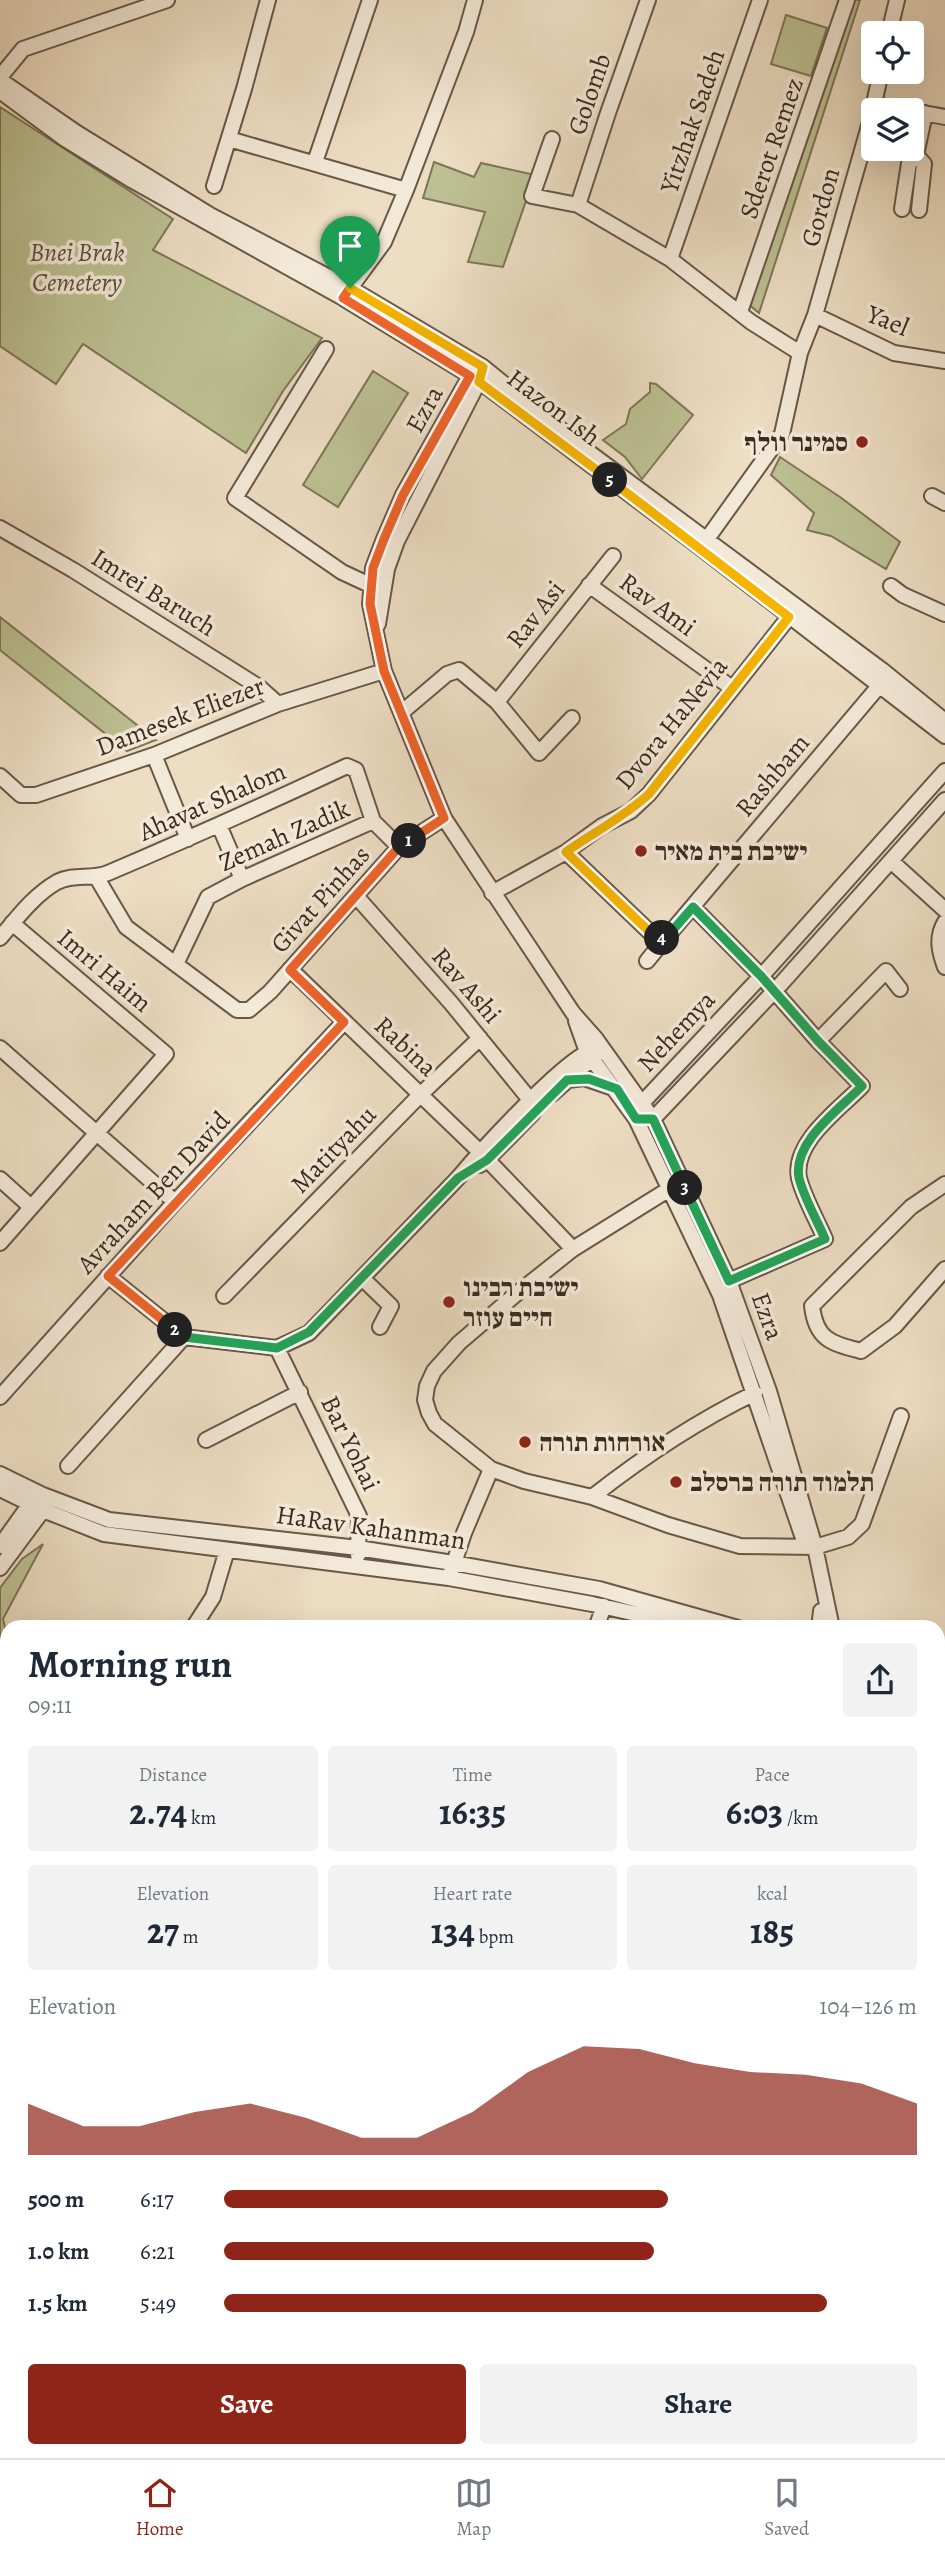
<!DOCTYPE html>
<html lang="en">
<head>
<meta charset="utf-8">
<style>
  :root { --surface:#fff; --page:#f2f2f3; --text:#1f2937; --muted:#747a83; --line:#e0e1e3; --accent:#8f2418 }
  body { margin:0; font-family:Alegreya,"Frank Ruhl Libre",serif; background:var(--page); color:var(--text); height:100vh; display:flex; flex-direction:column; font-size:26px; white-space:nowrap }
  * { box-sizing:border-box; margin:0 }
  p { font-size:23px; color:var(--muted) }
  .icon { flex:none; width:38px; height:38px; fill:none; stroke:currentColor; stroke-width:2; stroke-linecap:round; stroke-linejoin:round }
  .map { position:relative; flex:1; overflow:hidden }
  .side { position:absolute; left:0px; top:1620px; width:945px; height:838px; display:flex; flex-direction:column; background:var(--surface); border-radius:21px 21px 0 0; box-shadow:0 7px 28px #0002 }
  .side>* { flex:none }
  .controls { position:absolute; left:861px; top:21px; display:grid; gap:14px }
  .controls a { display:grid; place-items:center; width:63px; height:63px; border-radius:7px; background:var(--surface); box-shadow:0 7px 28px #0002; font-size:35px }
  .pin { position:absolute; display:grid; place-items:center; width:60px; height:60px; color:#fff; margin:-72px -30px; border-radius:50% 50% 50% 0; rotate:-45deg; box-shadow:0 0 7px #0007 }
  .pin .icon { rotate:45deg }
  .km { position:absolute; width:35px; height:35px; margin:-18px; border-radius:50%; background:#222; color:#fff; font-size:19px; line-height:35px; text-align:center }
  .round { display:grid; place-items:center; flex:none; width:74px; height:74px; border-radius:7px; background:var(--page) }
  .headline { display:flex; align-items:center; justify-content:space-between; height:119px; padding:0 28px }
  h1 { font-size:38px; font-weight:700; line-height:52px }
  .figures { display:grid; grid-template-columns:repeat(3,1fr); gap:10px; height:119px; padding:7px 28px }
  .figures div { display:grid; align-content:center; border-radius:7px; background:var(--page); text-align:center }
  .figures b { font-size:35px; font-weight:700 }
  .figures small { font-size:19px; font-weight:400 }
  .figures p { font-size:19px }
  .chart { height:196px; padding:14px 28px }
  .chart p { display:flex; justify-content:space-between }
  .chart svg { width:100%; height:126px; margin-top:7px; fill:var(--accent); opacity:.7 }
  .button { display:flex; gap:14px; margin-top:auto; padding:14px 28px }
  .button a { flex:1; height:80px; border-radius:7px; background:var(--accent); color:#fff; font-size:28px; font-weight:700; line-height:80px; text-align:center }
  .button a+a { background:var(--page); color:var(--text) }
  ul { padding:0 28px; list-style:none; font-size:23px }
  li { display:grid; grid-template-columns:112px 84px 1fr; align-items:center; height:52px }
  li i { height:18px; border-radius:9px; background:var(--accent) }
  .tabs { display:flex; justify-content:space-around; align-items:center; height:98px; border-top:2px solid var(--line); background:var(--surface); font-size:19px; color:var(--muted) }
  .tabs a { display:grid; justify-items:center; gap:4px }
  .tabs .current { color:var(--accent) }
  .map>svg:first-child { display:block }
  .green { fill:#bcc092; stroke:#7c7658; stroke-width:2 }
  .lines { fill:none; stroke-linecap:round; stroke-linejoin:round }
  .minor-casing { stroke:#685847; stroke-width:18 }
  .highway-casing { stroke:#3b2b1e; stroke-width:23 }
  .minor { stroke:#f3e9d8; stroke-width:14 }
  .highway { stroke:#edddc3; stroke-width:19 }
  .split-1-casing { stroke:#fff; stroke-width:14 }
  .split-2-casing { stroke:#fff; stroke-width:14 }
  .split-3-casing { stroke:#fff; stroke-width:14 }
  .split-4-casing { stroke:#fff; stroke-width:14 }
  .split-5-casing { stroke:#fff; stroke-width:14 }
  .split-6-casing { stroke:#fff; stroke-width:14 }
  .split-1 { stroke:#f0652b; stroke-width:9 }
  .split-2 { stroke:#f0652b; stroke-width:9 }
  .split-3 { stroke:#22a559; stroke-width:9 }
  .split-4 { stroke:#22a559; stroke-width:9 }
  .split-5 { stroke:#f5b400; stroke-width:9 }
  .split-6 { stroke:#f5b400; stroke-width:9 }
  .poi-dot { fill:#8f2418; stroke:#f3e9d8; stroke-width:2.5 }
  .labels { text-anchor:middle; stroke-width:7; stroke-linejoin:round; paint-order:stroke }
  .street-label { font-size:26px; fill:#3b2b1e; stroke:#f3e9d8 }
  .park-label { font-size:26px; font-style:italic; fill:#5b503b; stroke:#f3e9d8 }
  .poi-label { font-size:26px; font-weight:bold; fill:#3b2b1e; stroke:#f3e9d8; text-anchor:start }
</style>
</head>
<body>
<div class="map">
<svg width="945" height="2458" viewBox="0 0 945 2458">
  <rect width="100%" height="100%" fill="#edddc3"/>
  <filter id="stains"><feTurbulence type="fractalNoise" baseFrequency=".00286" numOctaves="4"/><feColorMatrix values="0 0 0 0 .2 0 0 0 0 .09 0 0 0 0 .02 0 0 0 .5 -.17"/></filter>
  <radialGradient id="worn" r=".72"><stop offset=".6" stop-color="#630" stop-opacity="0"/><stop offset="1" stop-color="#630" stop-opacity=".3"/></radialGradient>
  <path class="green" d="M850,0H860L759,313L747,303Z
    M786,15L827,28L811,76L771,64Z
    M0,107L173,219L153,250L322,338L283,391L246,453L83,344L56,384L0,346Z
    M434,162L474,177L481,163L535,175L503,267L468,262L485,212L423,198Z
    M373,371L408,393L338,507L303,485Z
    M650,383L656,384L693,415L642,479L625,457L603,440L626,424L630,409L650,392Z
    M780,457L840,497L900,542L886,569L831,536L807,530L814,513L771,475Z
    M0,617L156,740L127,751L0,650Z
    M43,1544L3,1619L7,1635V1659L0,1654V1588L22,1559Z
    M0,1722L7,1727V1819L0,1813Z
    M938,2417L945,2422V2458H894L882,2452H938Z"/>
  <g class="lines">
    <defs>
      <path id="minor" d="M889,33L897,0
        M0,77L23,49L167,0
        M0,80L77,133L210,215L350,288L483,367L590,453L882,670L945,721
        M0,91L65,139L133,181L343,298L479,381L701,548L945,736
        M873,105L906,110
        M912,111L945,117
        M229,139L406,190
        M552,139L532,196L578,205L670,259L751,322L800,353
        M315,162L370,0
        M214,186L244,89L268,0
        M578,205L608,113L648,0
        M902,209L909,163L916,155
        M919,210L924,164L916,155L925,113
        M670,259L760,0
        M345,295L384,242L406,190L466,32L475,0
        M740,312L847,0
        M815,315L894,353L945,361
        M326,349L235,498L342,572L372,586
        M483,367L470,376L403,495L384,539L373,568L370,604L384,671L444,818L573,1013L596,1039L653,1119L729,1281L769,1391L815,1547L832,1628
        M932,496L945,503
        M0,528L73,570L259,687L278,704
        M702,546L782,434L800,353L815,315L869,126L881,72
        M589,585L732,688
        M891,586L903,595L945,614
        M378,624L387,569L397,541L479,381L481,373
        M497,702L613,556
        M401,713L447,674L459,670L497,702L539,753L572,718
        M154,755L188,839
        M0,776L21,795H36L154,755L278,704L384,671
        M219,825L242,879
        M566,852L656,938L665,939L885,679
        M891,861L945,910
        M97,878L126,927L237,1010H249L270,992L399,847L444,818
        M492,893L566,852L602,826L631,811L649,794L793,612
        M356,896L451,1003L531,1101L539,1105
        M693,907L761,976L818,1041L862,1086C840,1109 792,1142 799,1178C804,1198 817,1220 825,1239L729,1281
        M945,922C936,937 939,951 945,967
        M0,938C17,918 34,895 57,882C74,873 91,880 108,873C188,839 268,803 347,766L356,770L373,821L399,847
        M647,961L665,939
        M176,964L208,897L242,879L373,821
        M290,969L480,1152L573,1249
        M576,1021L587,1052L636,1119L720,1295L804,1541
        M818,1041L886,971L900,989
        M0,1048L175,1202
        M568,1080L584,1078L613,1088
        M552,1094L597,1054
        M639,1110L642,1103L766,971L945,771
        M645,1119H653L780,985L945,800
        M480,1165L487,1160L533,1113
        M0,1179L31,1207
        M945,1184L911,1207L812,1306C816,1340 831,1343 861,1351L895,1326L945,1269
        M671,1188L573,1249L515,1295L459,1343L434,1371L427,1386L425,1400L429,1413L435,1424L491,1469L524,1481L592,1497C643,1457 697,1421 755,1393
        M0,1243L166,1054L12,923
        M108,1276L184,1337
        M362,1278L391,1306L380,1327
        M224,1296L421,1094L480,1038
        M184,1337L277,1348L309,1333L458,1178C479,1153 565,1058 593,1050
        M277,1348L359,1516L358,1555
        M0,1397L175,1202L344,1022
        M206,1440L300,1392
        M68,1466L184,1337
        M0,1474L43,1495L109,1520L358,1548L453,1563L599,1589L738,1628
        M0,1489L43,1510L104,1534L449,1578L592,1604L699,1628
        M592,1497L668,1525L740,1546L815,1547L848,1537L862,1524L901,1416
        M0,1546L30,1504L36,1500
        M0,1568L43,1510V1504
        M451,1572L464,1533L491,1469
        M193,1628L213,1597L227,1550
        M596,1628L604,1606
        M819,1628L821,1611
        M938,1699L945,1702
        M938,1713L945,1715
        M0,1884L2,1886L0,1888
        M938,1919L945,1918
        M0,2088L3,2098L0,2106
        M938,2117L945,2115
        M0,2405L7,2409
        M0,2435L7,2424
        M81,2458L86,2452
        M177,2458L179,2452
        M372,2458L379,2452
        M608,2458L616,2452"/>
      <path id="highway" d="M0,1679L7,1684
        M0,1715L7,1720
        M938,2342L945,2347
        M938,2383L945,2388"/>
    </defs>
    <use href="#minor" class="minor-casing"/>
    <use href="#highway" class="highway-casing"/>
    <use href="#minor" class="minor"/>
    <use href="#highway" class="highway"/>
  </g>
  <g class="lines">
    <defs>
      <path id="split-1" d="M350,288L343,298L470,376L403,495L384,539L373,568L370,604L384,671L444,818L409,841"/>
      <path id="split-2" d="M175,1330L108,1276L344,1022L290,970L399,847L409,841"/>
      <path id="split-3" d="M175,1330L184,1337L277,1348L309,1332L458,1178L487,1160L567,1080L589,1079L617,1089L636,1119H653L685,1188"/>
      <path id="split-4" d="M662,938L665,939L693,907L761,976L818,1041L862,1086C840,1109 792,1142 799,1178C804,1198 817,1220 825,1239L729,1281L685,1188"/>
      <path id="split-5" d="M610,480L789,617L649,794C624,817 594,832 566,852L656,938H662"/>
      <path id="split-6" d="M350,288L483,367L479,382L610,480"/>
    </defs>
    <use href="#split-1" class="split-1-casing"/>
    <use href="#split-2" class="split-2-casing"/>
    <use href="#split-3" class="split-3-casing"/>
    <use href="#split-4" class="split-4-casing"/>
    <use href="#split-5" class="split-5-casing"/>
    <use href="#split-6" class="split-6-casing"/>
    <use href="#split-1" class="split-1"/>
    <use href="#split-2" class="split-2"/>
    <use href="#split-3" class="split-3"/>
    <use href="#split-4" class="split-4"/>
    <use href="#split-5" class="split-5"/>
    <use href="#split-6" class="split-6"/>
  </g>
  <g class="poi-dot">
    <circle cx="862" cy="442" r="7"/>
    <circle cx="641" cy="851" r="7"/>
    <circle cx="449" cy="1302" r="7"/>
    <circle cx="525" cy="1442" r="7"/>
    <circle cx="676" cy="1482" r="7"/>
  </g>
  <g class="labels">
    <g class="street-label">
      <text transform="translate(589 94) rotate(-71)" y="9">Golomb</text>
      <text transform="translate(692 121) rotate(-71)" y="9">Yitzhak Sadeh</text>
      <text transform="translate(771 148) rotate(-71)" y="9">Sderot Remez</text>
      <text transform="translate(820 207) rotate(-74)" y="9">Gordon</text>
      <text transform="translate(888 320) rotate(22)" y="9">Yael</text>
      <text transform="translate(554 407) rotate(37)" y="9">Hazon Ish</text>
      <text transform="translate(424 409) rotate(-61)" y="9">Ezra</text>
      <text transform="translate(154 592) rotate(32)" y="9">Imrei Baruch</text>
      <text transform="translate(658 604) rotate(36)" y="9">Rav Ami</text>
      <text transform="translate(535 614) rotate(-52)" y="9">Rav Asi</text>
      <text transform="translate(180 716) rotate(-21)" y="9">Damesek Eliezer</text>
      <text transform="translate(671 723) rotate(-51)" y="9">Dvora HaNevia</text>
      <text transform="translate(772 775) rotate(-50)" y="9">Rashbam</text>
      <text transform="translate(212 801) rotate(-24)" y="9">Ahavat Shalom</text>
      <text transform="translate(284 835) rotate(-24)" y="9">Zemah Zadik</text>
      <text transform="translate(320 899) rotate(-48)" y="9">Givat Pinhas</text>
      <text transform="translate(105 970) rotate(40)" y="9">Imri Haim</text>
      <text transform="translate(467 985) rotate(49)" y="9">Rav Ashi</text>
      <text transform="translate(676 1031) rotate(-47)" y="9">Nehemya</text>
      <text transform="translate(406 1046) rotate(43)" y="9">Rabina</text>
      <text transform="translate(333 1149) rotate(-46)" y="9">Matityahu</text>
      <text transform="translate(153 1192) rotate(-47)" y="9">Avraham Ben David</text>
      <text transform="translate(768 1316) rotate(70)" y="9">Ezra</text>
      <text transform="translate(351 1443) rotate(64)" y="9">Bar Yohai</text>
      <text transform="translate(371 1527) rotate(8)" y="9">HaRav Kahanman</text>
    </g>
    <g class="park-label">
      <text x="77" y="261">Bnei Brak<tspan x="77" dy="30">Cemetery</tspan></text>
    </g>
    <g class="poi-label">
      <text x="848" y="451" text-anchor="end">סמינר וולף</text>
      <text x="655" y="860">ישיבת בית מאיר</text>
      <text x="463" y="1296">ישיבת רבינו<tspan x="463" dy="30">חיים עוזר</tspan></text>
      <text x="539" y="1451">אורחות תורה</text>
      <text x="690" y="1491">תלמוד תורה ברסלב</text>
    </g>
  </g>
  <rect width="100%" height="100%" filter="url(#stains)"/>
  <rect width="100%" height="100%" fill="url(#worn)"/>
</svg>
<div class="controls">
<a><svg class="icon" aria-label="locate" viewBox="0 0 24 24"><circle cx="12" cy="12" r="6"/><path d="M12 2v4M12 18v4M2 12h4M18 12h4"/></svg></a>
<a><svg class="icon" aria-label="layers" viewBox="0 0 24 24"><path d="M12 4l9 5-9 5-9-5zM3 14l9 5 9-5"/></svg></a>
</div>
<div class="pin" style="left:350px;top:288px;background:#1e9e55"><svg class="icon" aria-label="arrive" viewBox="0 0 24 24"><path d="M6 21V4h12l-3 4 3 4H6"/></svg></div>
<b class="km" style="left:409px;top:841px">1</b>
<b class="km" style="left:175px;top:1330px">2</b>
<b class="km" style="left:685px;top:1188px">3</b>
<b class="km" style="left:662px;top:938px">4</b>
<b class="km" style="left:610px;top:480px">5</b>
<section class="side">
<div class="headline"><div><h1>Morning run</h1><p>09:11</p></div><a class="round"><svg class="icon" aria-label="share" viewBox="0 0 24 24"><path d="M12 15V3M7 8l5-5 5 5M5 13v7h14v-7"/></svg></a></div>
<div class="figures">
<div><p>Distance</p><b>2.74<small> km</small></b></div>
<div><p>Time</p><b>16:35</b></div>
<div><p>Pace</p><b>6:03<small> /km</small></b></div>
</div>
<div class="figures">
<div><p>Elevation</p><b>27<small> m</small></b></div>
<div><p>Heart rate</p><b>134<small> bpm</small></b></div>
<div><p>kcal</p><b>185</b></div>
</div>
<div class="chart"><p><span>Elevation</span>104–126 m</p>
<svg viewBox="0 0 160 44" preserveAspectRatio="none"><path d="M0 44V26L10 34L20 34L30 29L40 26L50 31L60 38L70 38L80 29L90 15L100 6L110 7L120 12L130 15L140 16L150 19L160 26V44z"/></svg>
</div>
<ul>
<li><b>500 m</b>6:17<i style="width:64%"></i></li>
<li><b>1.0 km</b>6:21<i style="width:62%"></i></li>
<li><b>1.5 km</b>5:49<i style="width:87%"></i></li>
</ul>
<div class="button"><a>Save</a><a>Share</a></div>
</section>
</div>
<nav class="tabs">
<a class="current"><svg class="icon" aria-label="home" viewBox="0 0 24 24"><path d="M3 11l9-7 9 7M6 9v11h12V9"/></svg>Home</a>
<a><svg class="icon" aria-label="map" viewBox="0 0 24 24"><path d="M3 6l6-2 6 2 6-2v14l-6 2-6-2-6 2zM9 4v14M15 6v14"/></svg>Map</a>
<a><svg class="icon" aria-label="saved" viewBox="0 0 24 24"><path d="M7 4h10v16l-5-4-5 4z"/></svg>Saved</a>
</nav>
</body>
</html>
